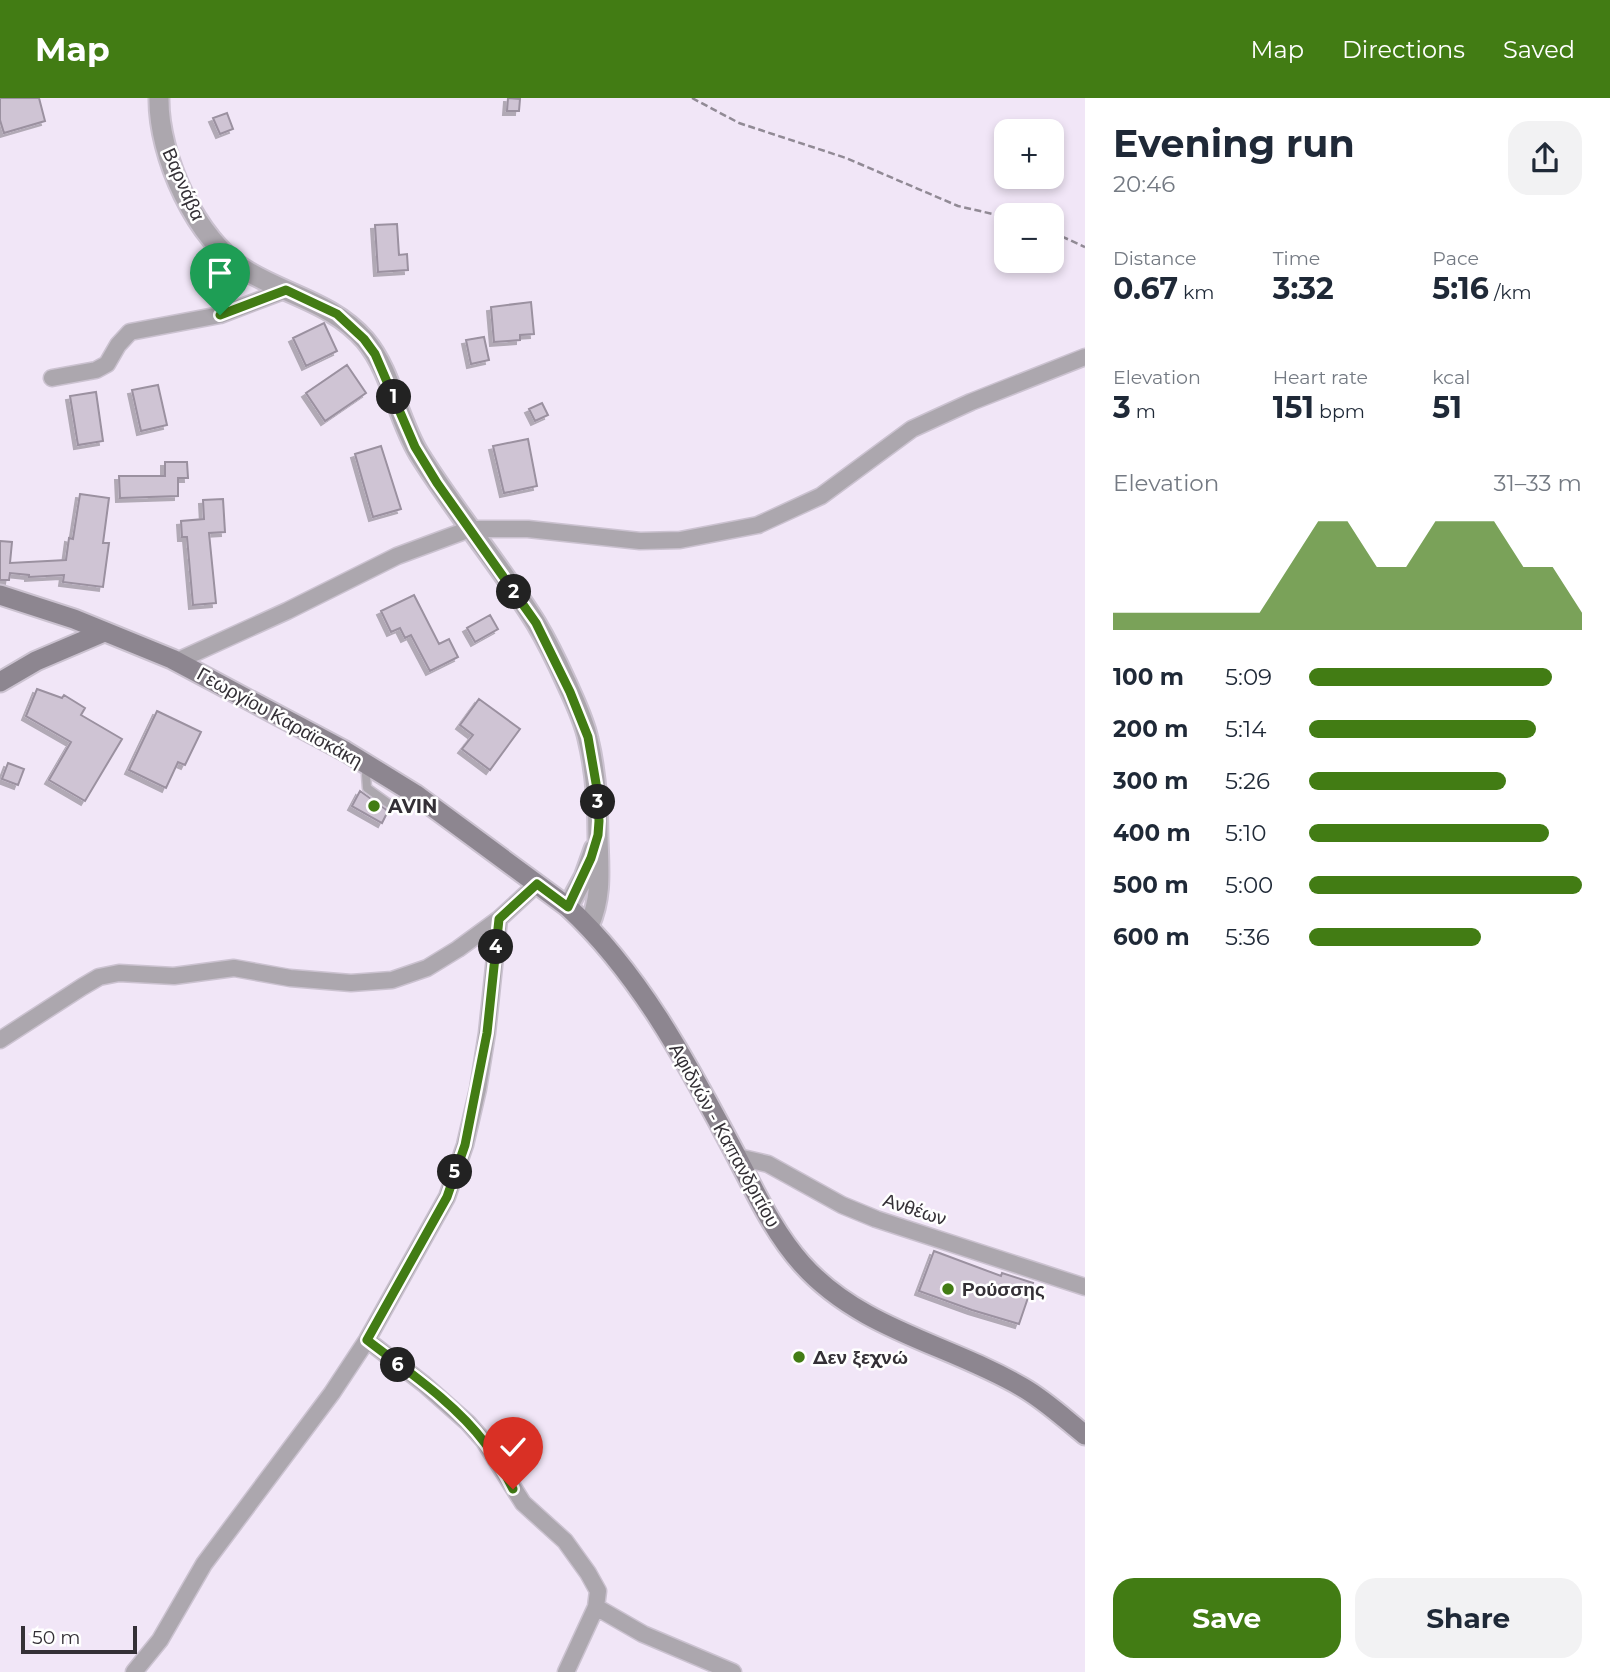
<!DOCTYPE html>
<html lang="en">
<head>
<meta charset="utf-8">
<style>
  :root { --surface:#fff; --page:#f2f2f3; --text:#1f2937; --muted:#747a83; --accent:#427c14 }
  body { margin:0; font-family:Montserrat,sans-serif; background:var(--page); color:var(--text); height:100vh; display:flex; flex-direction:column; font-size:26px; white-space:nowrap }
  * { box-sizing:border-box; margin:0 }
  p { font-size:23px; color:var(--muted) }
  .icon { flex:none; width:38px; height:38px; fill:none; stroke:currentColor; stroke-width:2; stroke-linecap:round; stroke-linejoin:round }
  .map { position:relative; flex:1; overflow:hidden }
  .panel { display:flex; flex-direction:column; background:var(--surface); width:525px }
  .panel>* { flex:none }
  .tools { position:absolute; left:994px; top:21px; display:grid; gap:14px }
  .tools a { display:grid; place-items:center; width:70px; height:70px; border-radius:14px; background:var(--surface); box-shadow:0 4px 10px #0003; font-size:35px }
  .scale { position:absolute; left:21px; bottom:18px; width:116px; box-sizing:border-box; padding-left:7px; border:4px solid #343036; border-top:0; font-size:19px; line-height:24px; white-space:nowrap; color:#343036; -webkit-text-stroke:5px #fff; paint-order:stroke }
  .pin { position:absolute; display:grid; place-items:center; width:60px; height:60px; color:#fff; margin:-72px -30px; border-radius:50% 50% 50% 0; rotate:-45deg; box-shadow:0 0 7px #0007 }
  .pin .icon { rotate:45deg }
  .km { position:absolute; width:35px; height:35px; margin:-18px; border-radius:50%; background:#222; color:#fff; font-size:19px; line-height:35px; text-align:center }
  .round { display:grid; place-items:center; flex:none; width:74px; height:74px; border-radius:21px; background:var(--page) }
  .overview { display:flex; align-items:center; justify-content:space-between; height:119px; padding:0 28px }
  h1 { font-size:38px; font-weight:700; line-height:52px }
  .figures { display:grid; grid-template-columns:repeat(3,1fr); gap:10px; height:119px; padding:7px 28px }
  .figures div { display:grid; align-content:center }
  .figures b { font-size:30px; font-weight:700 }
  .figures small { font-size:19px; font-weight:400 }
  .figures p { font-size:19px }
  .chart { height:196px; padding:14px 28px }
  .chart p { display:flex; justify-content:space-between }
  .chart svg { width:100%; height:126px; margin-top:7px; fill:var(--accent); opacity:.7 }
  .primary-button { display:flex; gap:14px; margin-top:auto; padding:14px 28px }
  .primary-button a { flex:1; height:80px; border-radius:21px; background:var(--accent); color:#fff; font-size:28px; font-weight:700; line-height:80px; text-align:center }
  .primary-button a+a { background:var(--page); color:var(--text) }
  ul { padding:0 28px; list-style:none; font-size:23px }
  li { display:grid; grid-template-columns:112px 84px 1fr; align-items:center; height:52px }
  li i { height:18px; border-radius:9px; background:var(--accent) }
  header { display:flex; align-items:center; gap:42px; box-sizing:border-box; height:98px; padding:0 35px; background:var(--accent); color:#fff }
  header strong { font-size:33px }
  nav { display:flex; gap:38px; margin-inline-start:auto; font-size:24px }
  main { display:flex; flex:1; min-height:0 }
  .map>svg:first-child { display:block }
  .building { fill:#cfc4d4; stroke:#9b91a0; stroke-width:2; filter:url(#shadow) }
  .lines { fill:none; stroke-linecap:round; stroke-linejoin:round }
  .service-casing { stroke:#cbc2d0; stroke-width:11 }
  .minor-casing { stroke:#cbc2d0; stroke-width:19 }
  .tertiary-casing { stroke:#cbc2d0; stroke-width:23 }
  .secondary-casing { stroke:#cbc2d0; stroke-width:23 }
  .path { stroke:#918a95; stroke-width:2.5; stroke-dasharray:7 3.5; stroke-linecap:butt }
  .service { stroke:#aca7ae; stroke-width:8 }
  .minor { stroke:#aca7ae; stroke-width:16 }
  .tertiary { stroke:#aca7ae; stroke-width:19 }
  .secondary { stroke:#8d8690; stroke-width:19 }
  .route-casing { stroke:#fff; stroke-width:14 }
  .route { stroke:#427c14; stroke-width:9 }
  .poi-dot { fill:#427c14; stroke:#fff; stroke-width:2.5 }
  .labels { text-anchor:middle; stroke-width:5; stroke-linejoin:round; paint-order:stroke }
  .street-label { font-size:19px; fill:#343036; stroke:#fff }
  .poi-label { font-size:19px; font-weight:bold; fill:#343036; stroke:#fff; text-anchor:start }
</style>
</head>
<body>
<header>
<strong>Map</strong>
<nav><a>Map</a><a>Directions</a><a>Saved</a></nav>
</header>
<main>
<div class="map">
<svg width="1085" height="1574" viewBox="0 0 1085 1574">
  <defs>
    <filter id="shadow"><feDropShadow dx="-4" dy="4" stdDeviation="0" flood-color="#0004"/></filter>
  </defs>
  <rect width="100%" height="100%" fill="#f1e6f7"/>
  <path class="building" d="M0,0H39L45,23L4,35L0,22Z
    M508,0L520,1L519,13H507Z
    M227,15L233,31L220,36L213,20Z
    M397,126L399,157L407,156L408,172L378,174L375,127Z
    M531,204L534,236L520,237V242L494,244L491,209Z
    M324,225L337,253L306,268L293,240Z
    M484,239L489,262L471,266L466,242Z
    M347,267L366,295L325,323L306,295Z
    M158,287L167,327L141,333L132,292Z
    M96,294L103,343L78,347L70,298Z
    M542,305L548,317L535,323L529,311Z
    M528,341L537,388L504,395L493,348Z
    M381,348L401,411L373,419L355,356Z
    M165,364H187L188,380H178V398L120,400L119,378H165Z
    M80,396L109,400L103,445H109L103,489L63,484L64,477L29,479V477L10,475L9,482H0V443L12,444L10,465L66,462L69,440L73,441Z
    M223,401L225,434L209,435L216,505L193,507L187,439H182L181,423L204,421L203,402Z
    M414,497L439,546L449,541L458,559L430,573L411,537L405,540L400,530L391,534L381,513Z
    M490,517L498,531L475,544L467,530Z
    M37,591L62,600L64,597L85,610L81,617L122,641L85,703L49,682L71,644L26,618Z
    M479,601L520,631L490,672L462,651L473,637L460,627Z
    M157,613L201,634L185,667L178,664L166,690L129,672Z
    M8,665L24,671L18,687L2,681Z
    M360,693L388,713L382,725L352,708Z
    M934,1153L1001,1178L1002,1175L1033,1185L1019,1226L972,1212L919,1193Z"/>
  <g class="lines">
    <defs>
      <path id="service" d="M366,677L367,690L392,708L403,702"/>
      <path id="minor" d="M52,280L96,272L107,266L118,247L130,234L220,217L286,192
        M177,563L287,513L397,458L470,431H528L640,443L680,442L758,427L821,398L912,331L971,304L1085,259
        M0,942L82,889L99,879L119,875L174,878L234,870L290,880L351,885L392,882L427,870L458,851L499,821L537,786
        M738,1059L768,1066L842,1107L876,1121L1085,1189
        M367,1242L424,1286L468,1325L484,1343L523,1405L565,1443L588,1475L598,1493L596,1509L643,1536L733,1574
        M134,1574L160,1542L204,1466L332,1295L367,1242L447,1099L465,1047L478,991L487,935L499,821
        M566,1574L596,1509"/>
      <path id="tertiary" d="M159,0C158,57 196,143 247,173C286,197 333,205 365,242C392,274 397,320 419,356C455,414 500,467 536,525C548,545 558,566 567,586C575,604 584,622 588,641C596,674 598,707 598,740C599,772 602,799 589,828
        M568,809L584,779L594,751"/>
      <path id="secondary" d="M0,497L74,521L172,561L345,653L415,696L568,809C638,874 685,961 729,1044C752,1086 770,1130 802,1166C861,1232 949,1246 1022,1289C1045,1302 1065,1321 1085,1337
        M0,584L36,563L104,534"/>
    </defs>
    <use href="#service" class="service-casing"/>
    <use href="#minor" class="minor-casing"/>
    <use href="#tertiary" class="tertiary-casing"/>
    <use href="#secondary" class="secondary-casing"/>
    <path class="path" d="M692,0L739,25L846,60L958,108L1006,119
      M1052,134L1085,149"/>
    <use href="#service" class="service"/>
    <use href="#minor" class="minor"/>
    <use href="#tertiary" class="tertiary"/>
    <use href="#secondary" class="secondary"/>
  </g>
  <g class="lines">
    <defs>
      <path id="route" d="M220,217L286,192L337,216L364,241L375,256L415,349L437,385L536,525L570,594L588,639L597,691L599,723L598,737L591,760L568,809L537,786L499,821L487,935L465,1047L447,1099L367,1242C407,1273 454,1304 485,1345C496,1359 505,1375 513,1391"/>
    </defs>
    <use href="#route" class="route-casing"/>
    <use href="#route" class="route"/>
  </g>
  <g class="poi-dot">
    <circle cx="374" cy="708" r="7"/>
    <circle cx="948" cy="1191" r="7"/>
    <circle cx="799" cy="1259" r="7"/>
  </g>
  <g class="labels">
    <g class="street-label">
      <text transform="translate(184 86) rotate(66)" y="7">Βαρνάβα</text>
      <text transform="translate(280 619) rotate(29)" y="7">Γεωργίου Καραϊσκάκη</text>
      <text transform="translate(725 1037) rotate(61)" y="7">Αφιδνών - Καπανδριτίου</text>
      <text transform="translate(915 1111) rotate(18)" y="7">Ανθέων</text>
    </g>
    <g class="poi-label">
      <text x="388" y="715">AVIN</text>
      <text x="962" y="1198">Ρούσσης</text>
      <text x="813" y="1266">Δεν ξεχνώ</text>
    </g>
  </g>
</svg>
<div class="tools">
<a>+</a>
<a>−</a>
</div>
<div class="scale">50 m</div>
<div class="pin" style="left:220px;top:217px;background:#1e9e55"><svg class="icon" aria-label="arrive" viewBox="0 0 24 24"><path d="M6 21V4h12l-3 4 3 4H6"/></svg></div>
<div class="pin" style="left:513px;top:1391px;background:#d93025"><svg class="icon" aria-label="check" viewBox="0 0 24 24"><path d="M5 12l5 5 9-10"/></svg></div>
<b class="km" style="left:394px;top:299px">1</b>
<b class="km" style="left:514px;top:494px">2</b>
<b class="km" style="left:598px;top:704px">3</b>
<b class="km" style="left:496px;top:849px">4</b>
<b class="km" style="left:455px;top:1074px">5</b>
<b class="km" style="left:398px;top:1267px">6</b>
</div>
<section class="panel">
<div class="overview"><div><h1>Evening run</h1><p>20:46</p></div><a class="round"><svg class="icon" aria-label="share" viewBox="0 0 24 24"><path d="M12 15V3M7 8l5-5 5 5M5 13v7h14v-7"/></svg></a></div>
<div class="figures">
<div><p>Distance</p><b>0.67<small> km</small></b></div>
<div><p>Time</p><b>3:32</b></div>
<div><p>Pace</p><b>5:16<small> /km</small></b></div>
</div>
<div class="figures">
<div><p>Elevation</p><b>3<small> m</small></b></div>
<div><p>Heart rate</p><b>151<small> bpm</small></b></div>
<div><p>kcal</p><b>51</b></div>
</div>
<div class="chart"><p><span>Elevation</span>31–33 m</p>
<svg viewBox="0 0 160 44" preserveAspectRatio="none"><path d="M0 44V38L10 38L20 38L30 38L40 38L50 38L60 22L70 6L80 6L90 22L100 22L110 6L120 6L130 6L140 22L150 22L160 38V44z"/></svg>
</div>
<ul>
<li><b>100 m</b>5:09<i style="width:89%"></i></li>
<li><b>200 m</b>5:14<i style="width:83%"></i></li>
<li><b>300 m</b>5:26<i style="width:72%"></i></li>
<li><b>400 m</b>5:10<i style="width:88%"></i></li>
<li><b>500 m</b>5:00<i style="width:100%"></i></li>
<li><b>600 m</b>5:36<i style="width:63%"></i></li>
</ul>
<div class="primary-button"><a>Save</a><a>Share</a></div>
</section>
</main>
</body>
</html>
